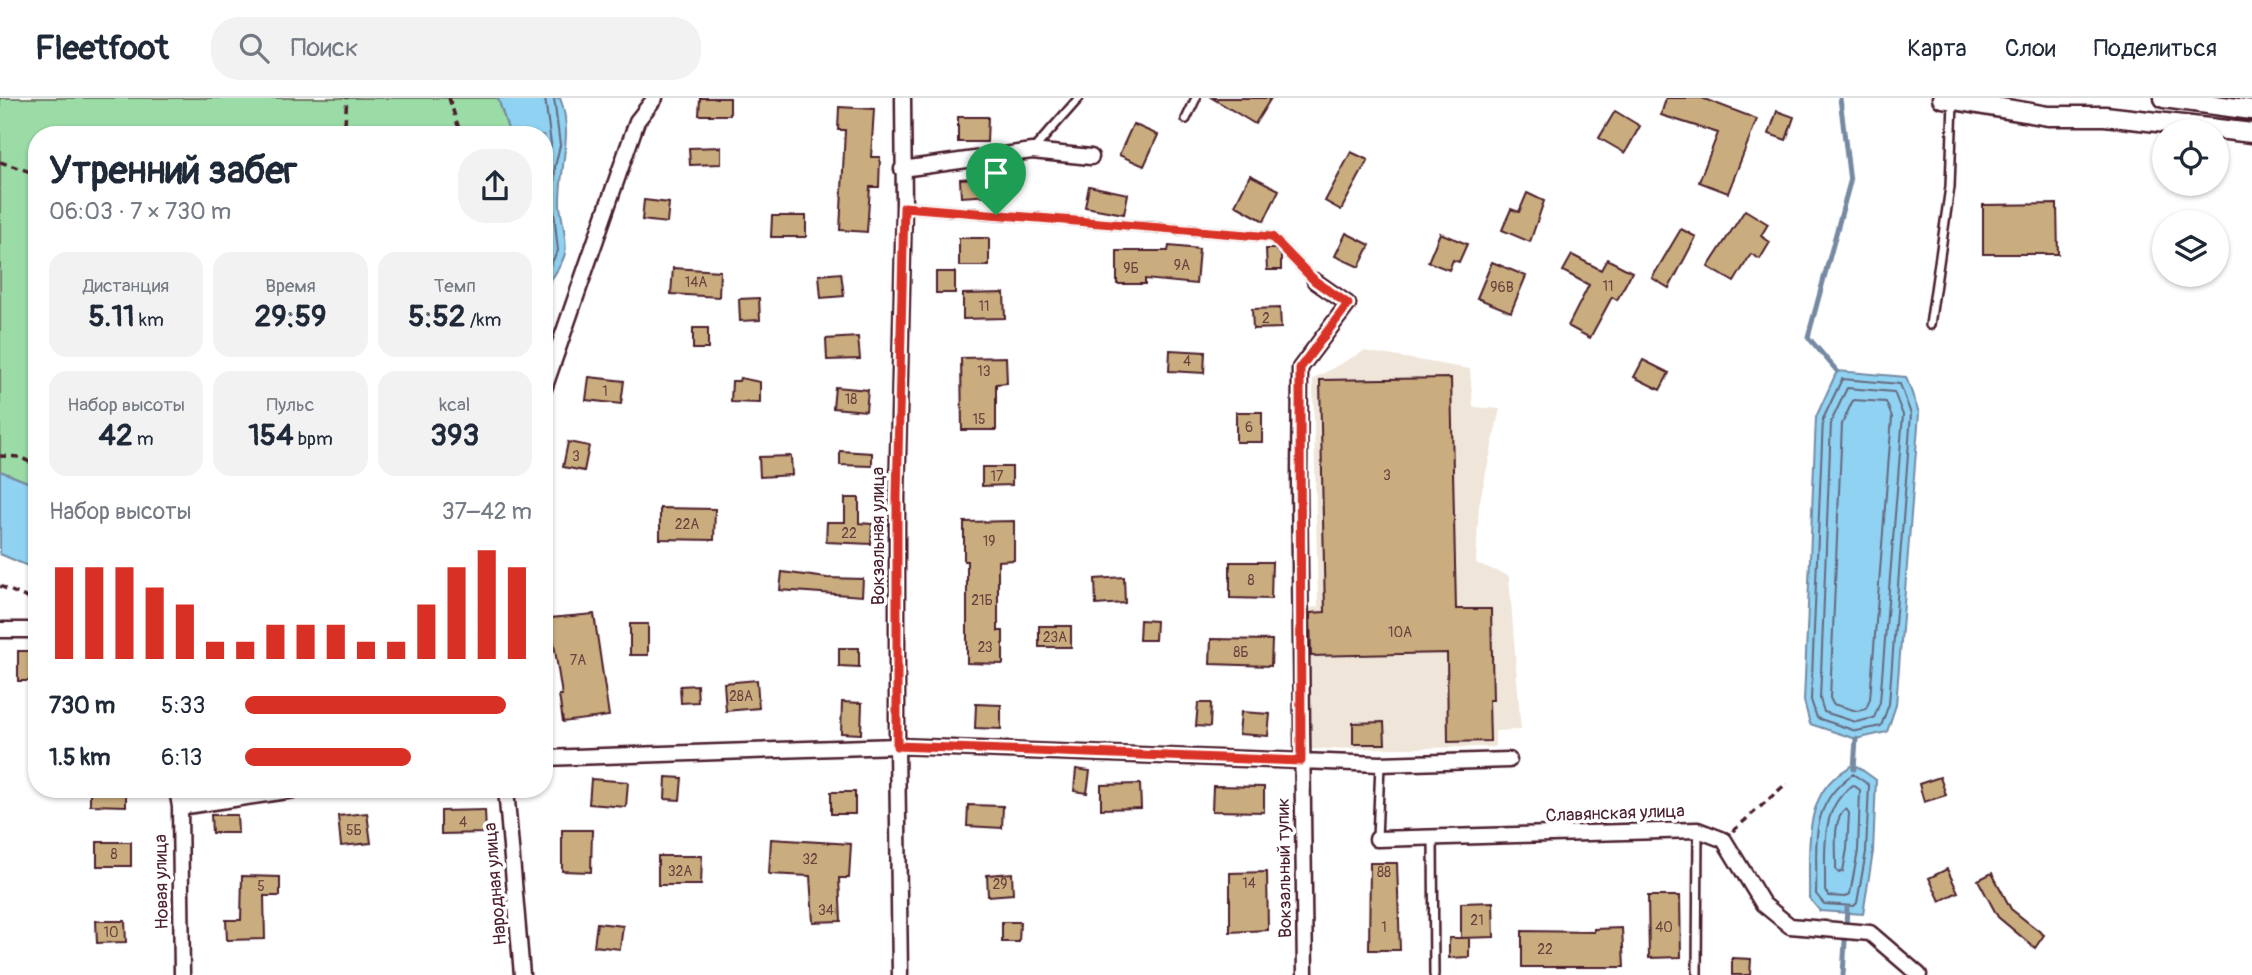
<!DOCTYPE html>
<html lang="ru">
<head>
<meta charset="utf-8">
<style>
  :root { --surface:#fff; --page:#f2f2f3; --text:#1f2937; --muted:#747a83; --line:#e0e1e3; --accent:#d93025 }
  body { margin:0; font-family:Pangolin,sans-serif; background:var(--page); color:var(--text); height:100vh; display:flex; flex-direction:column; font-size:26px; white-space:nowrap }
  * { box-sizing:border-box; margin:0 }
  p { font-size:23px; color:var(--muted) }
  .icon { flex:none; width:38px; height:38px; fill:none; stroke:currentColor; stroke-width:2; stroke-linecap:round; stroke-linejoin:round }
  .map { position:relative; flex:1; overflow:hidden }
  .panel { position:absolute; left:28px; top:28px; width:525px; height:672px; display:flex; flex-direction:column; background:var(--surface); border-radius:28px; box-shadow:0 2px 5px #0004 }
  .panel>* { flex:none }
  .fabs { position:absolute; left:2152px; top:21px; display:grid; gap:14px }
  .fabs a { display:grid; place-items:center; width:77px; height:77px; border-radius:50%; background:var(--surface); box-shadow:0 2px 5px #0004; font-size:35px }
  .pin { position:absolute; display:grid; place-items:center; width:60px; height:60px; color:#fff; margin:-72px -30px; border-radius:50% 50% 50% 0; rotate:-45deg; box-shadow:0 0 7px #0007 }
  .pin .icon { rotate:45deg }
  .round { display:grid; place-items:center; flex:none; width:74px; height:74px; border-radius:28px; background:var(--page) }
  .head { display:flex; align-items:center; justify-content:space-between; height:119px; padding:0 21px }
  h1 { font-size:38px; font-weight:700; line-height:52px }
  .figures { display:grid; grid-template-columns:repeat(3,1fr); gap:10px; height:119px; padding:7px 21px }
  .figures div { display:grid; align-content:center; border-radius:18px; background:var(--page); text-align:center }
  .figures b { font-size:30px; font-weight:700 }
  .figures small { font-size:19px; font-weight:400 }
  .figures p { font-size:19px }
  .chart { height:196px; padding:14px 21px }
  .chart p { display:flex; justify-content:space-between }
  .chart svg { width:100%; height:126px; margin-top:7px; stroke:var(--accent); stroke-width:6 }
  ul { padding:0 21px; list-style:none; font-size:23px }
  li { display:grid; grid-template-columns:112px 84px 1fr; align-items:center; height:52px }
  li i { height:18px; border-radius:9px; background:var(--accent) }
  header { display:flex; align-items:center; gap:42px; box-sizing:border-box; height:98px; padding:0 35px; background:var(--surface); border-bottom:2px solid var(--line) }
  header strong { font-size:33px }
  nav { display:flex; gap:38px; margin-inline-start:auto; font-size:24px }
  .search { width:490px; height:63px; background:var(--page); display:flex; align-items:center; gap:18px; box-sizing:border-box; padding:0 24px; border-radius:28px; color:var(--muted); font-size:26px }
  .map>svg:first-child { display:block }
  .built { fill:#efe6d9 }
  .green { fill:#9adba6; stroke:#727d68; stroke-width:2 }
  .water { fill:#90d2f2; stroke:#748aa2; stroke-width:2 }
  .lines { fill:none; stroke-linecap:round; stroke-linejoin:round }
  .shore { stroke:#66677b; stroke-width:2 }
  .stream { stroke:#748aa2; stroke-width:5 }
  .building { fill:#caad7f; stroke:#4a1f2b; stroke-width:2 }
  .service-casing { stroke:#4a1f2b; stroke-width:12 }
  .minor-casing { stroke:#4a1f2b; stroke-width:19 }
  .tertiary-casing { stroke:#4a1f2b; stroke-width:23 }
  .path { stroke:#4a1f2b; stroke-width:3.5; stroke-dasharray:7 5; stroke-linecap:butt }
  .service { stroke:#fff; stroke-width:7 }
  .minor { stroke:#fff; stroke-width:14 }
  .tertiary { stroke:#fff; stroke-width:18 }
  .route-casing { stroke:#fff; stroke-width:14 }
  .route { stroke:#d93025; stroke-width:9 }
  .labels { text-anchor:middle; stroke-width:7; stroke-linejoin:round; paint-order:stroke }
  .number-label { font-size:14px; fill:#6a4240 }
  .street-label { font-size:18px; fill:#4a1f2b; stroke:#fff }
</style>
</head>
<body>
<header>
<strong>Fleetfoot</strong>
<div class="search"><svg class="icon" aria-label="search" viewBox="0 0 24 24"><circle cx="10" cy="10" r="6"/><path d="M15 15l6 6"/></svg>Поиск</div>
<nav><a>Карта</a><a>Слои</a><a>Поделиться</a></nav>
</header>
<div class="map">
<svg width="2252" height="877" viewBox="0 0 2252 877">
  <rect width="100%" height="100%" fill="#fff"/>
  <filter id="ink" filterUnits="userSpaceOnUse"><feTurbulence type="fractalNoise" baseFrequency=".0143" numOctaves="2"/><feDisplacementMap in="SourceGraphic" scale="14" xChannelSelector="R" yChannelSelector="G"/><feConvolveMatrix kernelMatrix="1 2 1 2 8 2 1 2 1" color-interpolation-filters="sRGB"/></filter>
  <g filter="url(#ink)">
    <path class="built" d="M1364,253L1470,271L1473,309L1500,311L1479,407L1476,465L1509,478L1521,632L1495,633V649L1309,651L1304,510L1318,509L1313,281Z"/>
    <path class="green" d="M0,0H498L510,37H37V388L0,373Z"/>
    <path class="water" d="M498,0H560C574,35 559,70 560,107C561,120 568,143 565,155C563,167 550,182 544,193V37H510Z
      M1837,273L1906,279L1919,315L1896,607L1887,634L1856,641L1810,626L1804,603L1816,319Z
      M0,373L37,388V472L0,456Z
      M1854,666L1876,682L1873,754L1863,816L1820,813L1809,800C1810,763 1803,710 1832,682C1838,676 1847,671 1854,666Z"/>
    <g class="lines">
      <path class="shore" d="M544,160L549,151L544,105L547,68L551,46L545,0
        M544,178L558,153L553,105L555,69L560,47L554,0
        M1842,281L1900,286L1911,316L1889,606L1881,628L1856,633L1817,620L1811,602L1823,321Z
        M1847,290L1894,294L1903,317L1880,604L1874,620L1856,624L1824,614L1820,601L1831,324Z
        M1853,302L1886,304L1892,319L1870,601L1866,611L1857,613L1833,606L1830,600L1842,326Z
        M1853,676L1869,687L1866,754L1857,805L1854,808L1824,806L1816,796C1818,747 1807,708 1853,676Z
        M1853,687L1860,692L1858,753L1850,796L1846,799L1829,798L1825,793C1826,756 1818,711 1853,687Z
        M1846,711L1849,715L1847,751L1843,773L1839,775L1836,772C1837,755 1831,721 1846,711Z"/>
      <path class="stream" d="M1837,273L1808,239L1850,84L1840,0
        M1854,671L1856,641
        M1843,877L1847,810"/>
    </g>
    <path class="building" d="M700,0H730V17H699Z
      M1212,0H1271L1255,26Z
      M1666,0H1702L1757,21L1728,95L1699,84L1718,35L1661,17Z
      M839,9L874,11L871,59H880L879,89H870L867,134L840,132L845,32H838Z
      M1615,13L1640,28L1625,55L1599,40Z
      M1777,13L1794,19L1786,42L1769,36Z
      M958,19H988L987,44H958Z
      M1133,26L1158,37L1144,68L1119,57Z
      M721,49V66L690,67L689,50Z
      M1351,54L1368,62L1341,112L1325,103Z
      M1250,77L1279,92L1264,123L1235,107Z
      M1007,78L1008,96L961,99L960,81Z
      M1089,88L1128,96L1124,116L1085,109Z
      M1527,95L1544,103L1530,144L1502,132L1511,111L1519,114Z
      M644,102L669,105L667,125L642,122Z
      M2057,106L2058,156H1983V107Z
      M1745,112L1768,126L1761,138L1770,144L1760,161L1751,156L1734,184L1708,169Z
      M772,118H806V139H771Z
      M1681,131L1696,139L1669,190L1652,180Z
      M1346,135L1370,147L1359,169L1335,158Z
      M1440,135L1467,146L1459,164L1453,162L1449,172L1428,164Z
      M959,140H989V168H959Z
      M1169,148L1199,151L1196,186L1145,181V186H1117V153H1168Z
      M1266,151H1275L1281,157V172H1267Z
      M1572,157L1601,172L1607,161L1632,174L1617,202L1612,199L1590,240L1568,228L1589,187L1563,173Z
      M1492,164L1526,178L1511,214L1477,200Z
      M673,170L720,173L719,199L671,196Z
      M936,174H955V195H936Z
      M841,175L844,198L821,200L819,177Z
      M1004,195L1005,220L963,221V196Z
      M759,200L760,222L740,223L739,201Z
      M1280,210L1281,230L1253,231L1252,211Z
      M693,230H708V251H693Z
      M858,239L860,261L827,262L826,241Z
      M1170,252L1205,254L1204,275L1169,273Z
      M1006,259L1007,285L996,286V332H962L961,260Z
      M1643,262L1669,275L1660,292L1634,279Z
      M589,279L624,283L621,306L586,302Z
      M740,280L760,284V305L731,304L732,283H739Z
      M1451,280L1456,511H1491L1493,602H1489L1490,643L1448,644L1447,555L1311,558L1310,515L1325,514L1320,282Z
      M835,289L868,292L866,313L833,310Z
      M1236,314H1262V344H1236Z
      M568,344L589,348L584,373L563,369Z
      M840,353L872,355V368L840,367Z
      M791,358L792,377L760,379L759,359Z
      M982,369H1012V387L982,388Z
      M845,400H859V425L872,426L871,446L826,444L827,424H845Z
      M660,410L715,411L714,442L660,441Z
      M1014,423V462L998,463V533H1003V566L967,565V463H964V424Z
      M1230,464H1272L1271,501L1230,500Z
      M782,474L827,480L863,481L862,498L780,492Z
      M1124,479L1125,505L1096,507L1095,481Z
      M594,516L609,618L563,624L559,597H562L550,520Z
      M1140,522L1156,523L1155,542H1139Z
      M630,526H648V557H630Z
      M1039,528H1071V549H1039Z
      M1211,541L1272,542L1271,568L1210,566Z
      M839,550H859V569L839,568Z
      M18,553H37V583H18Z
      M757,582L759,610L726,613L724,585Z
      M697,587L698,604L681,605L680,588Z
      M842,604L862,605L861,636L841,635Z
      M1198,605H1211L1210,629L1196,628Z
      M976,606L1001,607V631L975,630Z
      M1241,614L1270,616L1268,638L1239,636Z
      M1384,624L1385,646H1353V625Z
      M1076,671L1090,673L1087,695L1074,693Z
      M666,679L682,680L680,702L665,701Z
      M1940,679L1946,697L1924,704L1919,686Z
      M591,681L628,684L626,709L589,706Z
      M1140,686L1141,710L1101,711V687Z
      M1213,688L1264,689V714L1212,713Z
      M90,691H126V708L90,707Z
      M831,694H855V716H831Z
      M968,707L1003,708L1002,730L967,728Z
      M485,712L486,735L441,736V713Z
      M367,715L371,745L341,748L338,718Z
      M211,717H237L238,735H212Z
      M562,732H592L591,774L562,773Z
      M771,741L851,746L849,780H839L841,823L813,824L810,778L769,776Z
      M97,744H131V768H97Z
      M658,758H702L701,787H658Z
      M1370,765H1397L1400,852H1369Z
      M1947,771L1958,794L1940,803L1929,780Z
      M1267,774L1268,832L1230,834V775Z
      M1012,775L1013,796L988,798L987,777Z
      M1992,775L2011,811L2044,837L2035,850L1998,819L1978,782Z
      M242,778L280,779V798H264L265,841L227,842L226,822H241Z
      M1648,798H1680L1681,859L1649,860Z
      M1493,804L1494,839L1461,840V805Z
      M96,823H125L126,844L97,845Z
      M1002,824H1020L1019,844H1002Z
      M597,825L623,828L620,851L594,848Z
      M1622,830L1624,869H1522V833L1594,834V831Z
      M1449,840H1469V859L1449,860Z
      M1732,860L1751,861L1750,877H1732Z"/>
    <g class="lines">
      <defs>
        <path id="service" d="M1186,21L1196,0
          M1033,52L1079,0
          M904,109L1272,139L1315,183
          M1930,227L1950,89L1953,3
          M1433,739L1434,877
          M1377,741L1380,666
          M1697,877L1698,733"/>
        <path id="minor" d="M902,71L1032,53L1091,59
          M544,291L637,23L655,0
          M0,532H37
          M544,660L897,648L1380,666L1509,662
          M177,691L180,709L182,877
          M506,691L522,877
          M180,709L300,691
          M1377,741L1698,732L1724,742L1763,806L1790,828L1870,835L1919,877
          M900,877L897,648V400L904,109L903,0
          M1305,877L1299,383L1300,270L1348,206L1315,183"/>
        <path id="tertiary" d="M1942,0L2048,18H2105L2252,35
          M2164,0L2252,12"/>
      </defs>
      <use href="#service" class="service-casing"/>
      <use href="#minor" class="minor-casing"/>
      <use href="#tertiary" class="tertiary-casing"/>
      <path class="path" d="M449,0L461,37
        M344,37L347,0
        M0,64L37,76
        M0,358L20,359L37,368
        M0,488L37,504
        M1733,733L1787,685"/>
      <use href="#service" class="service"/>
      <use href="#minor" class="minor"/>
      <use href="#tertiary" class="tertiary"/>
    </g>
  </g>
  <g class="lines" filter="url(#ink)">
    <defs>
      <path id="route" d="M904,109L1272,139L1315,183L1348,206L1300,270L1301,663L897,648V400Z"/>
    </defs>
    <use href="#route" class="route-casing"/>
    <use href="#route" class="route"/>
  </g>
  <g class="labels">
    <g class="number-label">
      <text x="1182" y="172">9А</text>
      <text x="1131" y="175">9Б</text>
      <text x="696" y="189">14А</text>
      <text x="1608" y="193">11</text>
      <text x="1502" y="194">96В</text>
      <text x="984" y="213">11</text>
      <text x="1266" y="225">2</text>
      <text x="1187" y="268">4</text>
      <text x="984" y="278">13</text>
      <text x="605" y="298">1</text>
      <text x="851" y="306">18</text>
      <text x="979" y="326">15</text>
      <text x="1249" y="334">6</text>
      <text x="576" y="363">3</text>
      <text x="1387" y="382">3</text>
      <text x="997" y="383">17</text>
      <text x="687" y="431">22А</text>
      <text x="849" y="440">22</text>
      <text x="989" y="448">19</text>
      <text x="1251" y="487">8</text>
      <text x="982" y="507">21Б</text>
      <text x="1400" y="539">10А</text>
      <text x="1055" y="544">23А</text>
      <text x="985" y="554">23</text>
      <text x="1241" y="559">8Б</text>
      <text x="578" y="567">7А</text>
      <text x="741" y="603">28А</text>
      <text x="463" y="729">4</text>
      <text x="354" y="737">5Б</text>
      <text x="114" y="761">8</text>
      <text x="810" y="766">32</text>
      <text x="680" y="778">32А</text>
      <text x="1384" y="779">88</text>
      <text x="1249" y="790">14</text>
      <text x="1000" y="791">29</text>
      <text x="261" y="793">5</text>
      <text x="826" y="817">34</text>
      <text x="1477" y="827">21</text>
      <text x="1384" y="834">1</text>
      <text x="1664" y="834">40</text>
      <text x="111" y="839">10</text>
      <text x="1545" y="856">22</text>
    </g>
    <g class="street-label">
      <text transform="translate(878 438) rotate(-90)" y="6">Вокзальная улица</text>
      <text transform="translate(1615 715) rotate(-2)" y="6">Славянская улица</text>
      <text transform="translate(1284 770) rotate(-91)" y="6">Вокзальный тупик</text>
      <text transform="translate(161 784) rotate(-91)" y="6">Новая улица</text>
      <text transform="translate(495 786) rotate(-95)" y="6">Народная улица</text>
    </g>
  </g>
</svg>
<div class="fabs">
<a><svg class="icon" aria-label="locate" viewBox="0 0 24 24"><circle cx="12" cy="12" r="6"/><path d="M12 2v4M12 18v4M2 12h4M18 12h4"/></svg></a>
<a><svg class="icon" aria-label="layers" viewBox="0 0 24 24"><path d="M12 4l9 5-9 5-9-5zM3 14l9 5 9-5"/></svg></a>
</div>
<div class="pin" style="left:996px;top:117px;background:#1e9e55"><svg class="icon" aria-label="arrive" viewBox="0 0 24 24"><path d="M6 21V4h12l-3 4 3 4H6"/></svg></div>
<section class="panel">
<div class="head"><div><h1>Утренний забег</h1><p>06:03 · 7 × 730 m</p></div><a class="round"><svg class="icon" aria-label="share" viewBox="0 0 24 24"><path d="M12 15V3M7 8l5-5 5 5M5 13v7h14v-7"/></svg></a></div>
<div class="figures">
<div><p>Дистанция</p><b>5.11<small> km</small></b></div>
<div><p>Время</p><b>29:59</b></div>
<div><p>Темп</p><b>5:52<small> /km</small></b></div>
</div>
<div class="figures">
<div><p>Набор высоты</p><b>42<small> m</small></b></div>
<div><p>Пульс</p><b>154<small> bpm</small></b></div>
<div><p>kcal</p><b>393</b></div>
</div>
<div class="chart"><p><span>Набор высоты</span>37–42 m</p>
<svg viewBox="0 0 160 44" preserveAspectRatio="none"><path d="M5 44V12M15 44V12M25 44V12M35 44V19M45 44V25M55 44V38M65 44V38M75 44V32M85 44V32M95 44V32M105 44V38M115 44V38M125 44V25M135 44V12M145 44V6M155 44V12"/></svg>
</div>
<ul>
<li><b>730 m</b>5:33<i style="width:91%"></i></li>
<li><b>1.5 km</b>6:13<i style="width:58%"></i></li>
</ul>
</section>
</div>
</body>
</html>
